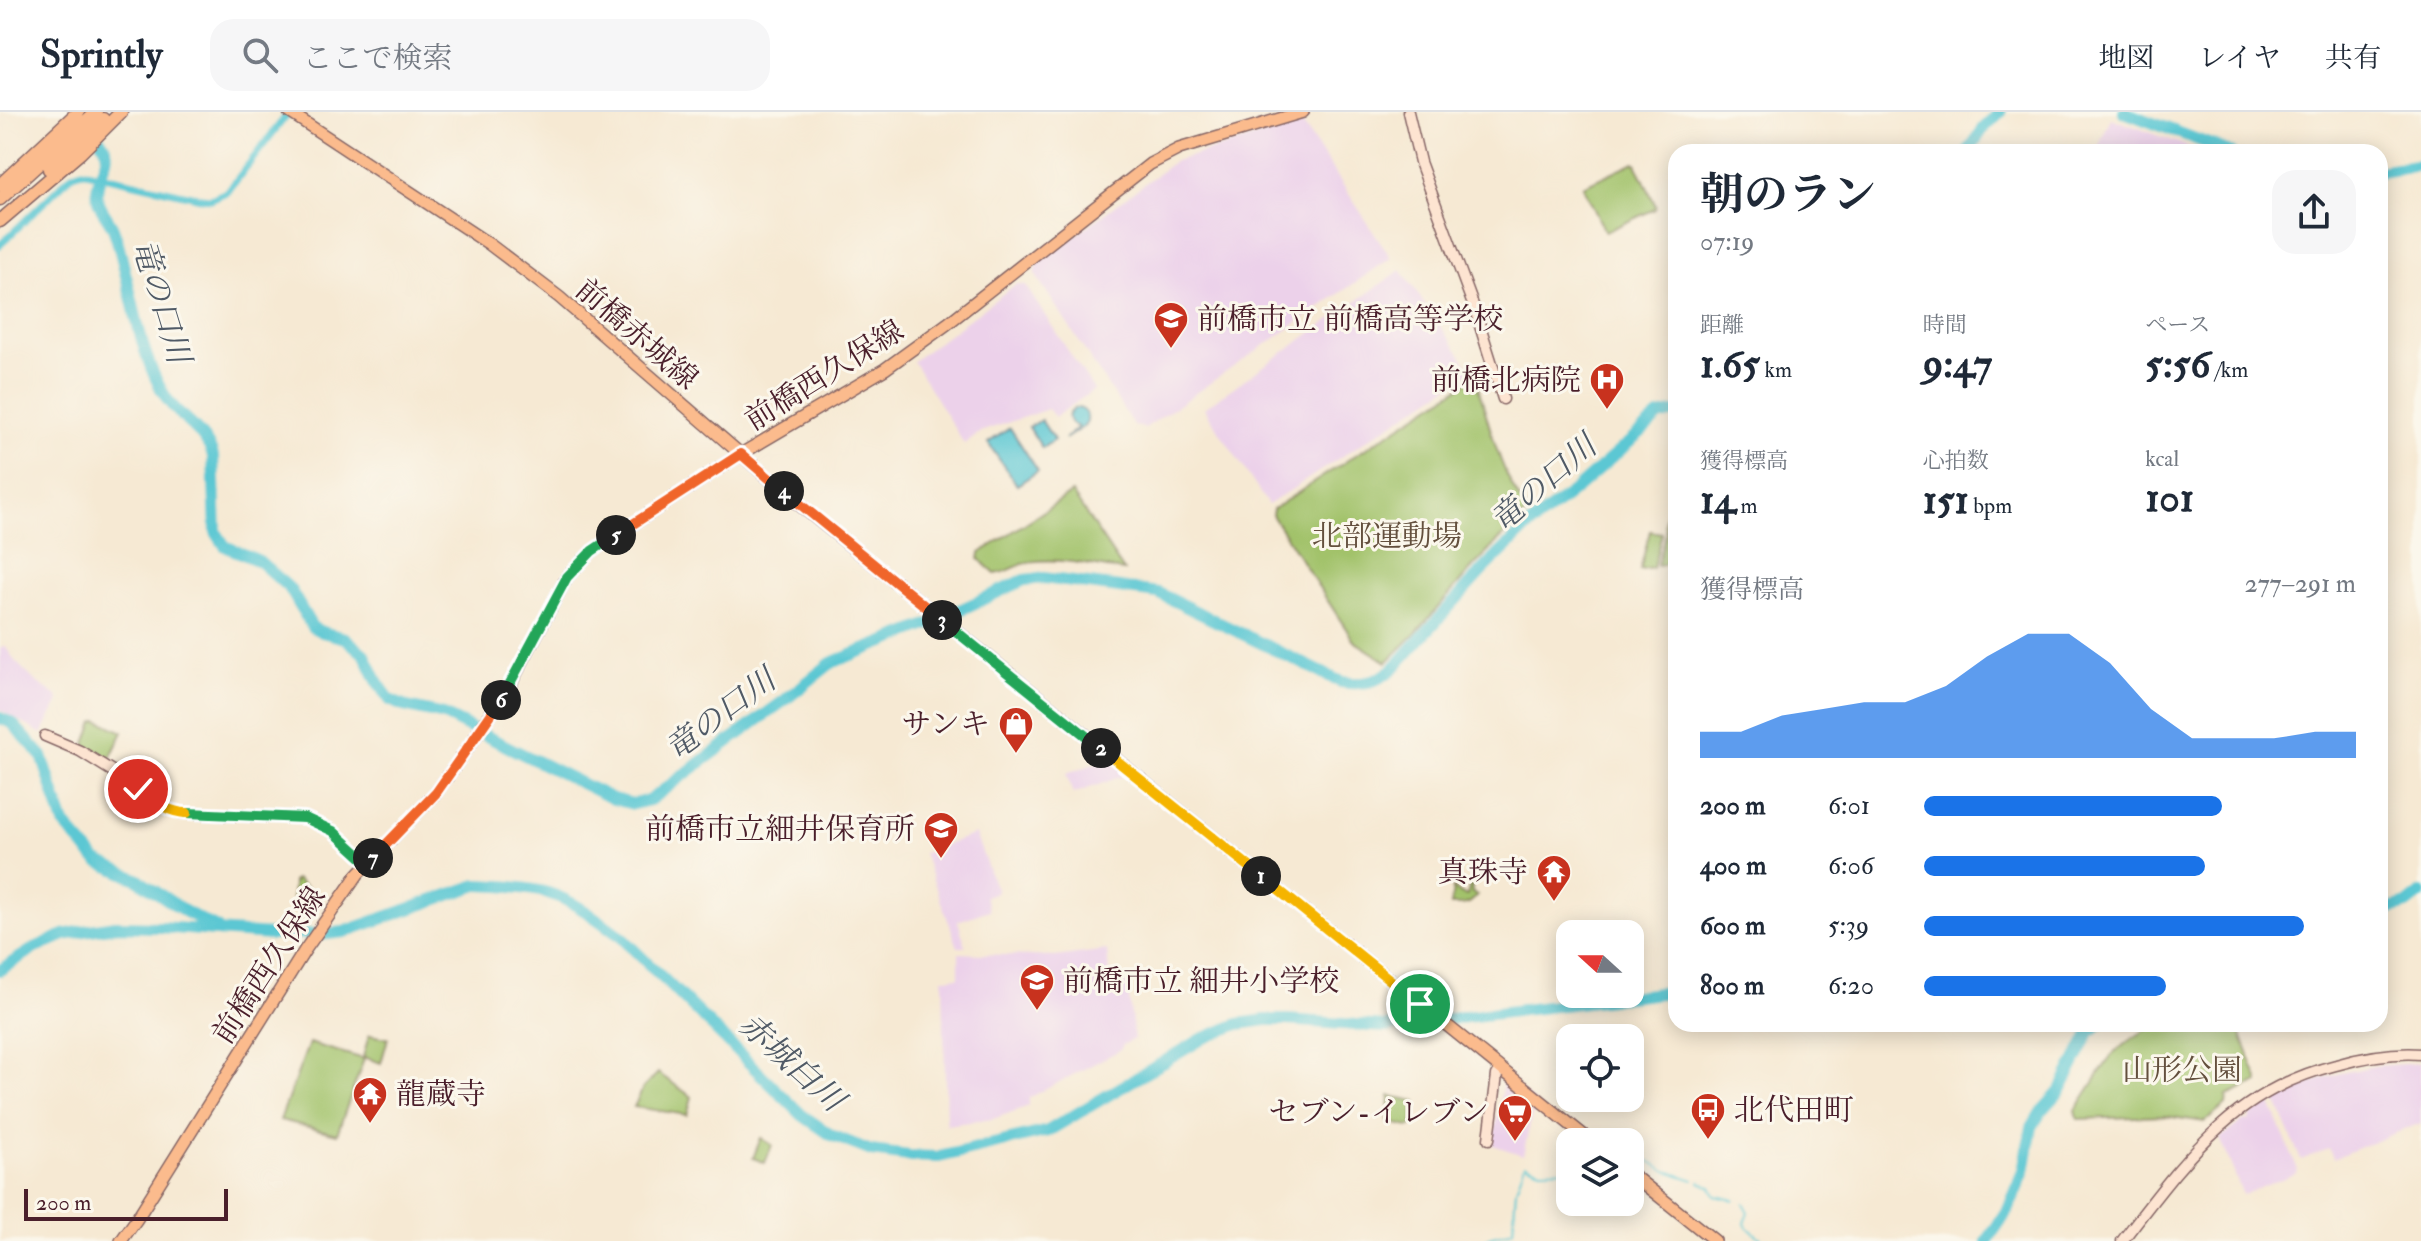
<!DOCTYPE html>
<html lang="ja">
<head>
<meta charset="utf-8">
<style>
  :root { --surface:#fff; --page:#f6f6f7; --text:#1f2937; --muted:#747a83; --line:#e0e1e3; --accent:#1a73e8 }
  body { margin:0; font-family:"IM FELL Double Pica","Noto Serif JP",serif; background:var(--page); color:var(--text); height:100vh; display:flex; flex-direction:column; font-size:30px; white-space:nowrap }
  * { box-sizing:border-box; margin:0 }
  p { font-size:26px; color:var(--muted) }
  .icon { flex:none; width:44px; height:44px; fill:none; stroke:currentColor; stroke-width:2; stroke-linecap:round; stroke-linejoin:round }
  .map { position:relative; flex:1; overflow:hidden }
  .drawer { position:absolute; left:1668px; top:32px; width:720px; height:888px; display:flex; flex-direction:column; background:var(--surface); border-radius:24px; box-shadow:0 4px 20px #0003 }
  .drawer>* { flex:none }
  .needle { width:52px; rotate:291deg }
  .fabs { position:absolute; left:1556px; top:808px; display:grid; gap:16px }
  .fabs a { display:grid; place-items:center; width:88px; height:88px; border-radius:16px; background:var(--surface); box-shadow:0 4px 20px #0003; font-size:40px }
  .scale { position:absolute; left:24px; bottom:20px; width:204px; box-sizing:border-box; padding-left:8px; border:4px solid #4a1f2b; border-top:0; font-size:22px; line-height:28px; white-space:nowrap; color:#4a1f2b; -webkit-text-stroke:6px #fbf7ec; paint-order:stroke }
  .pin { position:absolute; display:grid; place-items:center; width:68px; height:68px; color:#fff; margin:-34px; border:4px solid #fff; border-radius:50%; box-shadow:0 2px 8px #0007 }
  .km { position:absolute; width:40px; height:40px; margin:-20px; border-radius:50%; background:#222; color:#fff; font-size:22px; line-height:40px; text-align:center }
  .round { display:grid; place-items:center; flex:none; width:84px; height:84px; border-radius:24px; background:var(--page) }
  .head { display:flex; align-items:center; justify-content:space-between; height:136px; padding:0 32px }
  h1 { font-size:44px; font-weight:700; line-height:60px }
  .metrics { display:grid; grid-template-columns:repeat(3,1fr); gap:12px; height:136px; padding:8px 32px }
  .metrics div { display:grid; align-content:center }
  .metrics b { font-size:40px; font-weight:700 }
  .metrics small { font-size:22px; font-weight:400 }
  .metrics p { font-size:22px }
  .chart { height:224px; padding:16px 32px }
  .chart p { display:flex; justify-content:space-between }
  .chart svg { width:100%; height:144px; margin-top:8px; fill:var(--accent); opacity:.7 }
  ul { padding:0 32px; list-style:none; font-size:26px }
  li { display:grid; grid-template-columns:128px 96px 1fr; align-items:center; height:60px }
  li i { height:20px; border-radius:10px; background:var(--accent) }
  header { display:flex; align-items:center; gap:48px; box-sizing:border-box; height:112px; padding:0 40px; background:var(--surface); border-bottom:2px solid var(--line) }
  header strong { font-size:38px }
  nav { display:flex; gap:44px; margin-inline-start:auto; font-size:28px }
  .search { width:560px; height:72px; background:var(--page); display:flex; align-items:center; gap:20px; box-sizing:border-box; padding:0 28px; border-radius:24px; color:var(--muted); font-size:30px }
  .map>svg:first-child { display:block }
  .built { fill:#ecd1ea }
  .green { fill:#a2c26a; stroke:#76704a; stroke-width:2 }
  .water { fill:#5bc7d3; stroke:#52737f; stroke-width:2 }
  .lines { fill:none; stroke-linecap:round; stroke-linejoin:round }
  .stream { stroke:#5bc7d3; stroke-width:2 }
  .canal { stroke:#5bc7d3; stroke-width:7 }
  .river { stroke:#5bc7d3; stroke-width:12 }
  .secondary-casing { stroke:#866666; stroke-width:13 }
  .primary-casing { stroke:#866666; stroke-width:14 }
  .highway-casing { stroke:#866666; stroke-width:15 }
  .secondary { stroke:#fde4d1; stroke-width:10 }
  .primary { stroke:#fbbb8d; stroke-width:11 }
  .highway { stroke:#fbbb8d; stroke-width:12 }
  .split-1-casing { stroke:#fff; stroke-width:16 }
  .split-2-casing { stroke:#fff; stroke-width:16 }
  .split-3-casing { stroke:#fff; stroke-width:16 }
  .split-4-casing { stroke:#fff; stroke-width:16 }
  .split-5-casing { stroke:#fff; stroke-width:16 }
  .split-6-casing { stroke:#fff; stroke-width:16 }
  .split-7-casing { stroke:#fff; stroke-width:16 }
  .split-8-casing { stroke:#fff; stroke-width:16 }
  .split-9-casing { stroke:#fff; stroke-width:16 }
  .split-1 { stroke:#f5b400; stroke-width:10 }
  .split-2 { stroke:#f5b400; stroke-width:10 }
  .split-3 { stroke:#22a559; stroke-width:10 }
  .split-4 { stroke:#f0652b; stroke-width:10 }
  .split-5 { stroke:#f0652b; stroke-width:10 }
  .split-6 { stroke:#22a559; stroke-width:10 }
  .split-7 { stroke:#f0652b; stroke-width:10 }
  .split-8 { stroke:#22a559; stroke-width:10 }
  .split-9 { stroke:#f5b400; stroke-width:10 }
  .labels { text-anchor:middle; stroke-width:6; stroke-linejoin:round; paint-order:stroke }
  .poi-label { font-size:30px; fill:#4a1f2b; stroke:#fbf7ec; text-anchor:end }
  .street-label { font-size:30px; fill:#4a1f2b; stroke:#fbf7ec }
  .park-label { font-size:30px; fill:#64503e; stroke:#fbf7ec }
  .water-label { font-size:32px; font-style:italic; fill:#505a66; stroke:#fbf7ec }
</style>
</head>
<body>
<header>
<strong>Sprintly</strong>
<div class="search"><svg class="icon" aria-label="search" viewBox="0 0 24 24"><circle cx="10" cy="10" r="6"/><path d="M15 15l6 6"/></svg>ここで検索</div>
<nav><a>地図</a><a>レイヤ</a><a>共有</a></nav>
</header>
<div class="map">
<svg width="2421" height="1129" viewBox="0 0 2421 1129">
  <rect width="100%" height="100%" fill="#fbf7ec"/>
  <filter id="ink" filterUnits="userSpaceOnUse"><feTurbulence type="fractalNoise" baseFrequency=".0125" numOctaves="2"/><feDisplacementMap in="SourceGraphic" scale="16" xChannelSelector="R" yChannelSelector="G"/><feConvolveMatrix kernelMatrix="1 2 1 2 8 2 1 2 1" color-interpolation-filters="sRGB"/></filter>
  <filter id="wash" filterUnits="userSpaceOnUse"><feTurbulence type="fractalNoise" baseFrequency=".006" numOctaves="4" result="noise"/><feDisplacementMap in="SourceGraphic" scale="32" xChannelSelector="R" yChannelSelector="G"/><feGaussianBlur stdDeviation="1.8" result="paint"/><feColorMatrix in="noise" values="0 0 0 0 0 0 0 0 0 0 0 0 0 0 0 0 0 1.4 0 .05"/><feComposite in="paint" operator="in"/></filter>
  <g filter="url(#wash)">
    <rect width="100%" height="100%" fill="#f6e9d3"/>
    <path class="built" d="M2111,6L2203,40H2096Z
      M1302,11L1391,146L1145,316L1134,314L1035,162L1038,151L1175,49Z
      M1401,158L1472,259L1268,393L1204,296Z
      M1016,172L1025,173L1094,278L1055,305L1048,297L980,320L964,332L913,249Z
      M6,535L15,549L35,569L57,584L59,589L42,622L0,598V536Z
      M1109,647L1128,662L1073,682L1066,662Z
      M975,722L997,780L985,784L989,798L958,809L966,835H958L923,741Z
      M1107,838L1110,872L1127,870L1134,927L1123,933L1120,938L1029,986V994L993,1007L946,1013L943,866L959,865V841L1055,845Z
      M2421,951V1011L2333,1046L2329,1037L2301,1048L2276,988L2310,971L2341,961L2375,954Z
      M1506,968L1535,990L1523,1043L1493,1033L1503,969Z
      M2270,990L2298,1058L2296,1061L2243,1083L2220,1026L2244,1008L2249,1009L2250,1003Z"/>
    <path class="green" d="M1634,50L1636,51L1656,94L1655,97L1605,120L1583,74Z
      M1475,265C1489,309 1499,362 1528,399L1473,455L1416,521L1387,550L1354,529L1272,403L1273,397Z
      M1072,381L1124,459C1094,454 1061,445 1030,450C1018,452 1008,461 995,462L979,447L980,441Z
      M1676,381V450L1658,454L1657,453L1666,420C1662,409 1668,389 1676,381Z
      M1650,419L1662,421L1653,456L1640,458Z
      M98,608L123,620L108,650L88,639L85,634L94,610Z
      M296,767L316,784L302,799H292L293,770Z
      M1472,770V781L1477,783C1470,794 1463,793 1451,793L1453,775L1461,782L1467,784L1470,771Z
      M2155,912H2237L2259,970L2227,984L2226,993L2205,1010L2165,1004L2078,1007L2076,998L2111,944L2127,930Z
      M369,923L388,926L381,951L363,945Z
      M309,931L364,947L337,1022L280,1008Z
      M658,961L692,985L687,1003L634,995L643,976Z
      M1390,984L1416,989L1412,1014L1409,1015L1388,1010Z
      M761,1026L772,1033L765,1051L753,1046Z"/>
    <path class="water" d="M1075,296C1083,295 1088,301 1087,309L1083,315L1065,327L1078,315C1072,312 1067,310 1069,302Z
      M1041,308L1054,328L1042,336L1029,315Z
      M1010,316L1038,359L1017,373L988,331Z"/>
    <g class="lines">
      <path class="stream" d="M1632,1055H1641L1646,1048L1649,1049L1667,1059L1694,1068
        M1700,1070L1711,1075L1715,1084L1735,1088
        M1744,1091L1749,1100L1745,1110L1746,1114L1764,1129
        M1483,1129L1489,1125L1513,1118L1516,1077L1525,1052L1541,1058L1570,1057"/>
      <path class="canal" d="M0,133L73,62L82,59L201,86L211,87L228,79L289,0"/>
      <path class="river" d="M2124,0L2230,40
        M89,18C124,43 96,53 97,83C98,96 108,105 113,116C119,132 122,148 126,164C137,205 143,251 167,287C181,307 206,320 213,344L216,420L225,434L259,449L290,477L312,515L322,520L345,526L365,543L378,571L390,588L403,594L444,603L613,687L633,692L650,688L785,588L831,551L930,512L1024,468L1043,466L1158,481L1341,570C1362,573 1375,571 1392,558L1482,459L1525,417L1574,379L1659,304L1676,300
        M1968,40L1983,17L2000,0
        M2380,60L2421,53
        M0,606L12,611L42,644L64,712L97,749L137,767L186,800L217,816
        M2380,800L2407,792L2421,781
        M0,858L35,836L64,823L84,819L115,814L160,815L271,823L293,821L318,823L344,820L477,773C500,774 526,775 548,781C574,789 599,808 620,824L802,1003L831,1023L871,1039L909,1044L939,1045L1048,1019L1202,927L1238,912L1266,908H1286L1385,915L1676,879
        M1987,1129L2008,1098L2024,1059L2032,1015L2041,1000L2061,978L2090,920L2099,912"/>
    </g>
  </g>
  <g filter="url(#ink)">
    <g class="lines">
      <defs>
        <path id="secondary" d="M1408,0L1420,50L1476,201L1503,287
          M45,624L80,639L125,667L159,693L180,701L305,706L333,719L368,751
          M1489,1027L1497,963L1501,957
          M2122,1129C2184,1049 2232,979 2336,953C2364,945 2392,940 2421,942"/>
        <path id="primary" d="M289,0L489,132L559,185L796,390L1592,1030
          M1630,1061L1715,1129
          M121,1129L136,1108L305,838L358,762L436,681L474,627L509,575L567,465L592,439L741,342L885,257L947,212L1150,52L1179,37L1303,0"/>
        <path id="highway" d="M49,57L103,7
          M0,73L78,0
          M0,87L96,0
          M0,109L80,41L121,0"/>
      </defs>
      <use href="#secondary" class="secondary-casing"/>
      <use href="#primary" class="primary-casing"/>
      <use href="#highway" class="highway-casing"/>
      <use href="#secondary" class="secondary"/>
      <use href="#primary" class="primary"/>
      <use href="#highway" class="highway"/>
    </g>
  </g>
  <g class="lines" filter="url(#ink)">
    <defs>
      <path id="split-1" d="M1261,764L1420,892"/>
      <path id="split-2" d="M1101,636L1261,764"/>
      <path id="split-3" d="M942,508L1101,636"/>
      <path id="split-4" d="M784,379L942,508"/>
      <path id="split-5" d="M616,423L741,342L784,379"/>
      <path id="split-6" d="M501,588L567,465L592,439L616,423"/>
      <path id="split-7" d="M373,746L436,681L501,588"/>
      <path id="split-8" d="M187,701L305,706L333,719L368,751L373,746"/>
      <path id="split-9" d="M138,677C153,688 168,701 187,701"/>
    </defs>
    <use href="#split-1" class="split-1-casing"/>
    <use href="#split-2" class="split-2-casing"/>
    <use href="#split-3" class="split-3-casing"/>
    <use href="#split-4" class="split-4-casing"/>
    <use href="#split-5" class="split-5-casing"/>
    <use href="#split-6" class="split-6-casing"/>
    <use href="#split-7" class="split-7-casing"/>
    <use href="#split-8" class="split-8-casing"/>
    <use href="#split-9" class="split-9-casing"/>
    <use href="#split-1" class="split-1"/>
    <use href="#split-2" class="split-2"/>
    <use href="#split-3" class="split-3"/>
    <use href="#split-4" class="split-4"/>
    <use href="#split-5" class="split-5"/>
    <use href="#split-6" class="split-6"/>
    <use href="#split-7" class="split-7"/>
    <use href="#split-8" class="split-8"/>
    <use href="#split-9" class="split-9"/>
  </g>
  <defs>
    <symbol id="school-pin" viewBox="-11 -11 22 30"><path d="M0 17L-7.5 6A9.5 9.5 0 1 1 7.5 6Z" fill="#c8321e" stroke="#fbf7ec"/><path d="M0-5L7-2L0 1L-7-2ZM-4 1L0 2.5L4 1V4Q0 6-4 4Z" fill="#fff"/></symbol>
    <symbol id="hospital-pin" viewBox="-11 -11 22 30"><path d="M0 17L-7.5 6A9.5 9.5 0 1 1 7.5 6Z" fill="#c8321e" stroke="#fbf7ec"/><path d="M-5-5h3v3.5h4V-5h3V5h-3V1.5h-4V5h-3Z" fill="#fff"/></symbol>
    <symbol id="shop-pin" viewBox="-11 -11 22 30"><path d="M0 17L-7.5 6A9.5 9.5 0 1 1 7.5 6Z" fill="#c8321e" stroke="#fbf7ec"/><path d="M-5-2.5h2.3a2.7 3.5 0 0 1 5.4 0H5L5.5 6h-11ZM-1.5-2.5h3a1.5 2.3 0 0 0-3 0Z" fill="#fff"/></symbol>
    <symbol id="temple-pin" viewBox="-11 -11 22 30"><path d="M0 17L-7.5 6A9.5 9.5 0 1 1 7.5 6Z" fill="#c8321e" stroke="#fbf7ec"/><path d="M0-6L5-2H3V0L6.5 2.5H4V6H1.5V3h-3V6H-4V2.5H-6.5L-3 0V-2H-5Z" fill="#fff"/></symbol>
    <symbol id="bus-pin" viewBox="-11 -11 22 30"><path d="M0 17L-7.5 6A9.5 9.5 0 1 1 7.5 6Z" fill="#c8321e" stroke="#fbf7ec"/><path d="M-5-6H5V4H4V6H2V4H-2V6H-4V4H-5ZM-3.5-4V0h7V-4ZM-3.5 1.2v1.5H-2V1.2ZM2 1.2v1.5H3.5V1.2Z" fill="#fff"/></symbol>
    <symbol id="supermarket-pin" viewBox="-11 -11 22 30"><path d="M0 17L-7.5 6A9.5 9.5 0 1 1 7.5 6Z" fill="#c8321e" stroke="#fbf7ec"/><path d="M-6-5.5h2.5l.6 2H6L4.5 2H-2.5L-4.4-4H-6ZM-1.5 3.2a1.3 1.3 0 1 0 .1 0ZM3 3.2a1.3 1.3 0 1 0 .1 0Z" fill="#fff"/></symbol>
  </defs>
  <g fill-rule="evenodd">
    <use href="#school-pin" x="1151" y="187" width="40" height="54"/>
    <use href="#hospital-pin" x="1587" y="248" width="40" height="54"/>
    <use href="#shop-pin" x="996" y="592" width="40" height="54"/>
    <use href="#school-pin" x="921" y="697" width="40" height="54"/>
    <use href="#temple-pin" x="1534" y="740" width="40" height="54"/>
    <use href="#school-pin" x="1017" y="849" width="40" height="54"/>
    <use href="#temple-pin" x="350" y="962" width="40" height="54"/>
    <use href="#bus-pin" x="1688" y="978" width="40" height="54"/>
    <use href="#supermarket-pin" x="1495" y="980" width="40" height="54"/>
  </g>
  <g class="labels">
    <g class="poi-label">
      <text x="1197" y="217" text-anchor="start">前橋市立 前橋高等学校</text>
      <text x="1581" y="278">前橋北病院</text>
      <text x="990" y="622">サンキ</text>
      <text x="915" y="727">前橋市立細井保育所</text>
      <text x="1528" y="770">真珠寺</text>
      <text x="1063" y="879" text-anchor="start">前橋市立 細井小学校</text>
      <text x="396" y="992" text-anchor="start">龍蔵寺</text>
      <text x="1734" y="1008" text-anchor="start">北代田町</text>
      <text x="1489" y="1010">セブン-イレブン</text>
    </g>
    <g class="street-label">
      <text transform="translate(637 222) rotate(41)" y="10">前橋赤城線</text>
      <text transform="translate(824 263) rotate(-32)" y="10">前橋西久保線</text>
      <text transform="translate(269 853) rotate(-57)" y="10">前橋西久保線</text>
    </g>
    <g class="park-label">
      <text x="1387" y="434">北部運動場</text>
      <text x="2182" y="968">山形公園</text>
    </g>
    <g class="water-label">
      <text transform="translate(162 189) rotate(73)" y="11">竜の口川</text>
      <text transform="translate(1543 371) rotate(-41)" y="11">竜の口川</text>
      <text transform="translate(720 602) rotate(-37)" y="11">竜の口川</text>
      <text transform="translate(792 950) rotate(42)" y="11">赤城白川</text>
    </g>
  </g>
</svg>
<div class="fabs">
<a><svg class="needle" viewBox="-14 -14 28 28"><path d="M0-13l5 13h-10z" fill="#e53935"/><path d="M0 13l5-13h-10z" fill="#747a83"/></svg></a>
<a><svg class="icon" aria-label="locate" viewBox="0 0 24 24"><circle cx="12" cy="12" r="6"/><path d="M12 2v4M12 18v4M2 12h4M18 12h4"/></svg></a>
<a><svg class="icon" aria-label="layers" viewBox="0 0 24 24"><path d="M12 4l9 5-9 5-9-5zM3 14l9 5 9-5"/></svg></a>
</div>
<div class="scale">200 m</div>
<div class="pin" style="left:1420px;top:892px;background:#1e9e55"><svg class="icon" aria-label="arrive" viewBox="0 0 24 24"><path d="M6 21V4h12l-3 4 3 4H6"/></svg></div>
<div class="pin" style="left:138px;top:677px;background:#d93025"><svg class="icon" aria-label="check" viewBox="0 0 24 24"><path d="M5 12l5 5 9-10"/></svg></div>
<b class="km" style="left:1261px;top:764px">1</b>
<b class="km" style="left:1101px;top:636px">2</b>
<b class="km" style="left:942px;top:508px">3</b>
<b class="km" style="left:784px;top:379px">4</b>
<b class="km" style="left:616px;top:423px">5</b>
<b class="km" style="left:501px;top:588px">6</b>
<b class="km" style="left:373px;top:746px">7</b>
<section class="drawer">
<div class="head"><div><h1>朝のラン</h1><p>07:19</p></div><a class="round"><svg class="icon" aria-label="share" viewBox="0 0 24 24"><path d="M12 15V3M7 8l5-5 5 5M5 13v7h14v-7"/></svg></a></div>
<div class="metrics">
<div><p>距離</p><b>1.65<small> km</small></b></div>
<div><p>時間</p><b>9:47</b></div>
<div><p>ペース</p><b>5:56<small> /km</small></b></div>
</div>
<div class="metrics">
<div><p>獲得標高</p><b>14<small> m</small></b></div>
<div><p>心拍数</p><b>151<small> bpm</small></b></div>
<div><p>kcal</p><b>101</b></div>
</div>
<div class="chart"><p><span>獲得標高</span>277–291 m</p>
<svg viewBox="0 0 160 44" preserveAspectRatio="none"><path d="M0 44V36L10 36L20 31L30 29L40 27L50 27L60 22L70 13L80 6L90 6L100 15L110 29L120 38L130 38L140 38L150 36L160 36V44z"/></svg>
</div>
<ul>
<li><b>200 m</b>6:01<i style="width:69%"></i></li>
<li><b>400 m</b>6:06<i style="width:65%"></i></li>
<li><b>600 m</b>5:39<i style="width:88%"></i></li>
<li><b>800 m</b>6:20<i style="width:56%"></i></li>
</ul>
</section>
</div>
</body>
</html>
